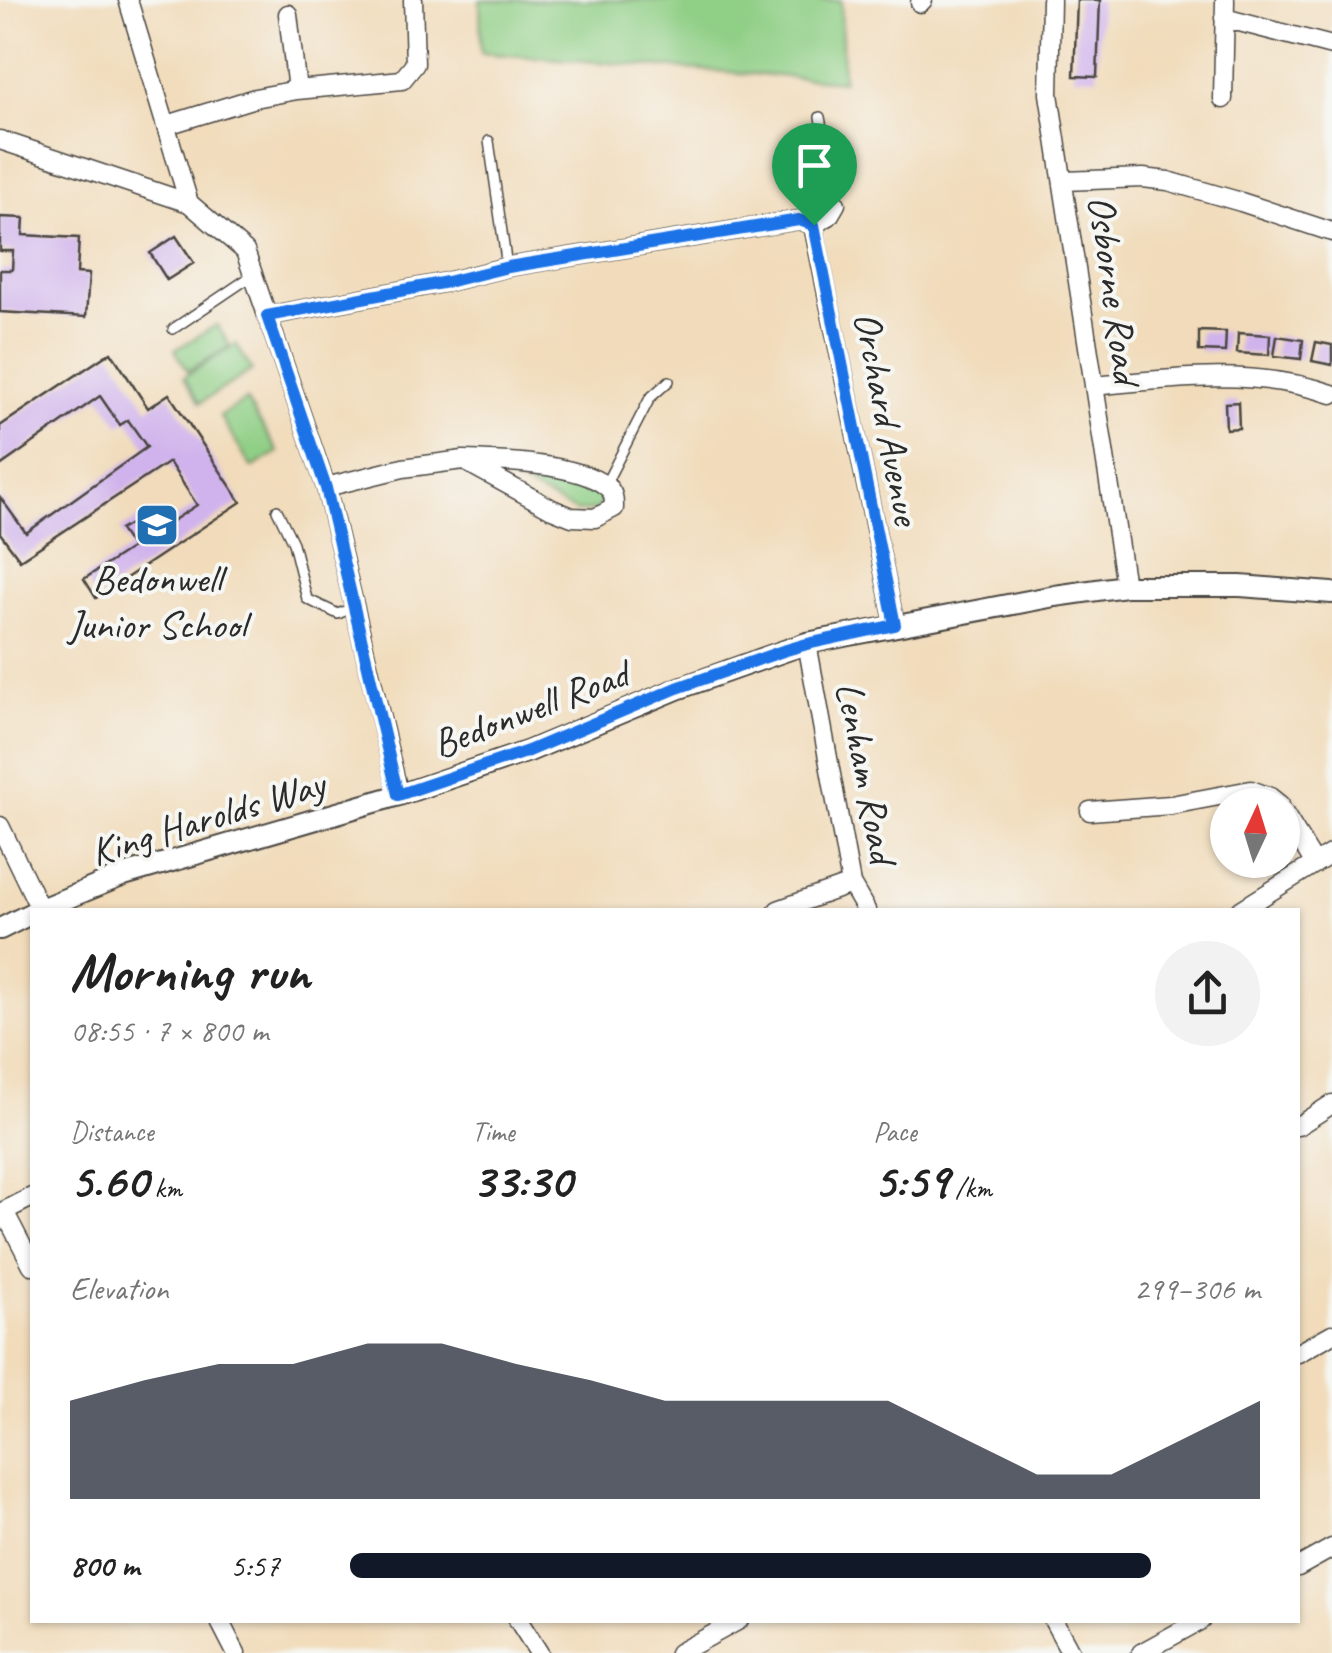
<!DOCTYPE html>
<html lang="en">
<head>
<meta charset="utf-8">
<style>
  :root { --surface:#fff; --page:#f2f2f2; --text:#222; --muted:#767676; --accent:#111827 }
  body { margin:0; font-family:Caveat,sans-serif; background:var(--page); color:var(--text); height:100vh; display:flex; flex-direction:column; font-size:38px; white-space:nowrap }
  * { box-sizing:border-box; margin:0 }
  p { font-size:32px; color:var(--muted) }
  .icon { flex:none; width:55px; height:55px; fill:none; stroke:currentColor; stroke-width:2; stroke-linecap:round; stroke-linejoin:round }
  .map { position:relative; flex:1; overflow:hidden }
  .drawer { position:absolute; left:30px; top:908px; width:1270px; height:715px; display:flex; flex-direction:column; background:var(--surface); border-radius:0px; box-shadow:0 2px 8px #0004 }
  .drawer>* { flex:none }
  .needle { width:65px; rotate:4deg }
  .controls { position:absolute; left:1210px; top:788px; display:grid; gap:20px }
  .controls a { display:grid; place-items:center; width:90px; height:90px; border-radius:50%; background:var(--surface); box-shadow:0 2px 8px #0004; font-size:50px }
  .pin { position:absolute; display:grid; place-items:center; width:85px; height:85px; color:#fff; margin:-102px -42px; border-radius:50% 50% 50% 0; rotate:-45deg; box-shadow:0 0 10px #0007 }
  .pin .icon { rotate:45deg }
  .round { display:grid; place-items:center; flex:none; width:105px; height:105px; border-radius:52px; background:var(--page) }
  .summary { display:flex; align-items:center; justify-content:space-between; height:170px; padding:0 40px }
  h1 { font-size:55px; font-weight:800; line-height:75px }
  .stats { display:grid; grid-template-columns:repeat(3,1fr); gap:15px; height:170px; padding:10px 40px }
  .stats div { display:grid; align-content:center }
  .stats b { font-size:50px; font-weight:800 }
  .stats small { font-size:28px; font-weight:400 }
  .stats p { font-size:28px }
  .chart { height:280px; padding:20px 40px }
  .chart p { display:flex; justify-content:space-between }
  .chart svg { width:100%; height:180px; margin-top:10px; fill:var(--accent); opacity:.7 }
  ul { padding:0 40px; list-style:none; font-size:32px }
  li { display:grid; grid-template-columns:160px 120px 1fr; align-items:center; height:75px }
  li i { height:25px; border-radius:12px; background:var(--accent) }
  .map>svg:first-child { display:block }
  .green { fill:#90cf86; stroke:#5e7d58; stroke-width:2.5 }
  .building { fill:#d0b3ec }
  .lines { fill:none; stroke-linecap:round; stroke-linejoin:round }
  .service-casing { stroke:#494540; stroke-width:12 }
  .minor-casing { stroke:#494540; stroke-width:21 }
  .tertiary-casing { stroke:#494540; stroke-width:24 }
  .service { stroke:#fff; stroke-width:9 }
  .minor { stroke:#fff; stroke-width:18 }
  .tertiary { stroke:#fff; stroke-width:20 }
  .route-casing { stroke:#fff; stroke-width:20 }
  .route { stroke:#1a73e8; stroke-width:12 }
  .labels { text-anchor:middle; stroke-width:8; stroke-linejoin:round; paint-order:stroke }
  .street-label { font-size:40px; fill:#2b2b2b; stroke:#f6f6f2 }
  .poi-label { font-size:40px; fill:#2b2b2b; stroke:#f6f6f2 }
</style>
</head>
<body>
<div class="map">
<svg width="1332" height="1653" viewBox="0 0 1332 1653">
  <rect width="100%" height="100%" fill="#f6f6f2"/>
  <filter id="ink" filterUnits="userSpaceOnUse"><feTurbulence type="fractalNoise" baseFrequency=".01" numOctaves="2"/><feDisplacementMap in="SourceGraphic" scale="20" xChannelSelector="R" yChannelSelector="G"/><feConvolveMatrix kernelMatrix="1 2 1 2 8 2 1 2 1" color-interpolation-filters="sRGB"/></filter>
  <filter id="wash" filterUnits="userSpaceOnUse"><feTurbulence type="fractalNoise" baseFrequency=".0048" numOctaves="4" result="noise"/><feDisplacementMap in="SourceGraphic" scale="40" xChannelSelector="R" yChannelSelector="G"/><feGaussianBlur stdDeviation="2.25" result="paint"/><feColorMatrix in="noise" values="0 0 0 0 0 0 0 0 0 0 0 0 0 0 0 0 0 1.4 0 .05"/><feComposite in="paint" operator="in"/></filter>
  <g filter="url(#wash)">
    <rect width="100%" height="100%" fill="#f1dbba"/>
    <path class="green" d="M480,0H841L843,81L481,53Z
      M217,325L230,346L188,371L175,350Z
      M236,344L252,370L200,403L184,377Z
      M246,400L278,452L252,468L220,416Z
      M493,470L535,474L599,492L603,497V501L596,510L577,512Z"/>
    <g id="blocks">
      <path class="building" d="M1077,0H1100L1097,77L1074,76Z
        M0,217L24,218L23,235L79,238L77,273L89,274L86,317L0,312V270H12L13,251H0Z
        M176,236L194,263L167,280L150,253Z
        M1199,331L1226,332L1225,352L1199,351Z
        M1238,333L1270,335L1269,355L1237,353Z
        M1277,336L1303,340L1301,359L1274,356Z
        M1316,342L1332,345V365L1312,361Z
        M111,352L148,408L169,394L241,502L96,598L84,579L132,548L120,530L143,516L154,533L197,505L169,462L20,560L0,533V497L26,533L147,447L128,420L120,425L100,396L0,466V426Z
        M1238,402L1239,428L1226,429L1225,403Z"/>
    </g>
  </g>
  <g filter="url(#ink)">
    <use href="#blocks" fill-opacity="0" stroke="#494540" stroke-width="2.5"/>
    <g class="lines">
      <defs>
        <path id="service" d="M820,117L836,204
          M489,141L507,267
          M173,329L253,275
          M605,485L650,398L669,381
          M277,510L293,543L307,599L338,614L354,607"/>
        <path id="minor" d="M128,0L189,203
          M1051,0L1049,94L1125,586
          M920,3L923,0
          M288,14L297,90
          M1224,18L1332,46
          M1223,99L1225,0
          M167,125L255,98L297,90L402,80L415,64L413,0
          M0,140L189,203L245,251L326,487L399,795
          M1064,181L1143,178L1168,181L1241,202L1332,232
          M813,225L895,625
          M267,316L447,282L507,267L799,220L813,225L829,216L836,204
          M1094,386C1173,378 1255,368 1332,394
          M326,487L403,468L463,460L552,509L572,517L595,518L614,508C614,499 614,492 606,486C577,463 499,461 463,460
          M807,643L851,884L866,910
          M1282,810L1315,864
          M1090,811L1171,805L1251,790L1270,797L1280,805
          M0,826L40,909
          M778,910L851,884
          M1241,910L1332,853
          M1298,1126L1332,1104
          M4,1211L32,1265
          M0,1213L32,1197
          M1298,1353L1332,1334
          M1298,1567L1332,1548
          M219,1620L236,1653
          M518,1620L539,1653
          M1053,1620L1071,1653
          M679,1653L739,1620
          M1141,1653L1201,1620"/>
        <path id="tertiary" d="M38,910L124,875L399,795L529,751L677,689L807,643L1055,596L1125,586H1240L1332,593
          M0,929L32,913"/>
      </defs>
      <use href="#service" class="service-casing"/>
      <use href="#minor" class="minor-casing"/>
      <use href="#tertiary" class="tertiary-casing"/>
      <use href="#service" class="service"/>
      <use href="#minor" class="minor"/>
      <use href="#tertiary" class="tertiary"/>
    </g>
  </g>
  <g class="lines" filter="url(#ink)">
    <defs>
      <path id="route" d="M799,220L814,225L895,625L807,644L783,651L677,688L528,751L398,795L326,488L267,316L447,282L508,267Z"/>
    </defs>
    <use href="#route" class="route-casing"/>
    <use href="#route" class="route"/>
  </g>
  <defs>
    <symbol id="school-square" viewBox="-11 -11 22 22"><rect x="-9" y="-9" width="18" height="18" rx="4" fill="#1f6fb2" stroke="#f6f6f2"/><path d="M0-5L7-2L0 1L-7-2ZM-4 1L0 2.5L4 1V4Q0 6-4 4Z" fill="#fff"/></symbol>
  </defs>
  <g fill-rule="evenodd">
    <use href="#school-square" x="132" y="500" width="50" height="50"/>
  </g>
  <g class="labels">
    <g class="street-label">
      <text transform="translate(1115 289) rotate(82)" y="14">Osborne Road</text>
      <text transform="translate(888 418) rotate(79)" y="14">Orchard Avenue</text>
      <text transform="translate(530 708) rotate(-21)" y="14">Bedonwell Road</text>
      <text transform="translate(867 772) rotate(79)" y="14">Lenham Road</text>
      <text transform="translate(207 817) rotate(-17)" y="14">King Harolds Way</text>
    </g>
    <g class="poi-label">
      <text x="157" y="592">Bedonwell<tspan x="157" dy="46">Junior School</tspan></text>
    </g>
  </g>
</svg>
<div class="controls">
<a><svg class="needle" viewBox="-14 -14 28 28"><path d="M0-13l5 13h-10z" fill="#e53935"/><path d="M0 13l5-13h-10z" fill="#767676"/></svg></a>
</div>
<div class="pin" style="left:814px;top:225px;background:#1e9e55"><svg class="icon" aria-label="arrive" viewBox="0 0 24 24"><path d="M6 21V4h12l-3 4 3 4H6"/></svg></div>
<section class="drawer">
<div class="summary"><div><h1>Morning run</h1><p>08:55 · 7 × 800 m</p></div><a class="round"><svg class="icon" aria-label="share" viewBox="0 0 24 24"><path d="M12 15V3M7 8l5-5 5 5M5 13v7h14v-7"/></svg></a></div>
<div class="stats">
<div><p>Distance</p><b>5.60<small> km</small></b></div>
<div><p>Time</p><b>33:30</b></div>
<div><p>Pace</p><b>5:59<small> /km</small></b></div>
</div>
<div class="chart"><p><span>Elevation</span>299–306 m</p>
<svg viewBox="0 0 160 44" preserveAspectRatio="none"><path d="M0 44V20L10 15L20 11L30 11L40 6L50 6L60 11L70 15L80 20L90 20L100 20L110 20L120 29L130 38L140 38L150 29L160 20V44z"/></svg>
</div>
<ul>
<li><b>800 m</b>5:57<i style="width:88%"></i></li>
</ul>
</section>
</div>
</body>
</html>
